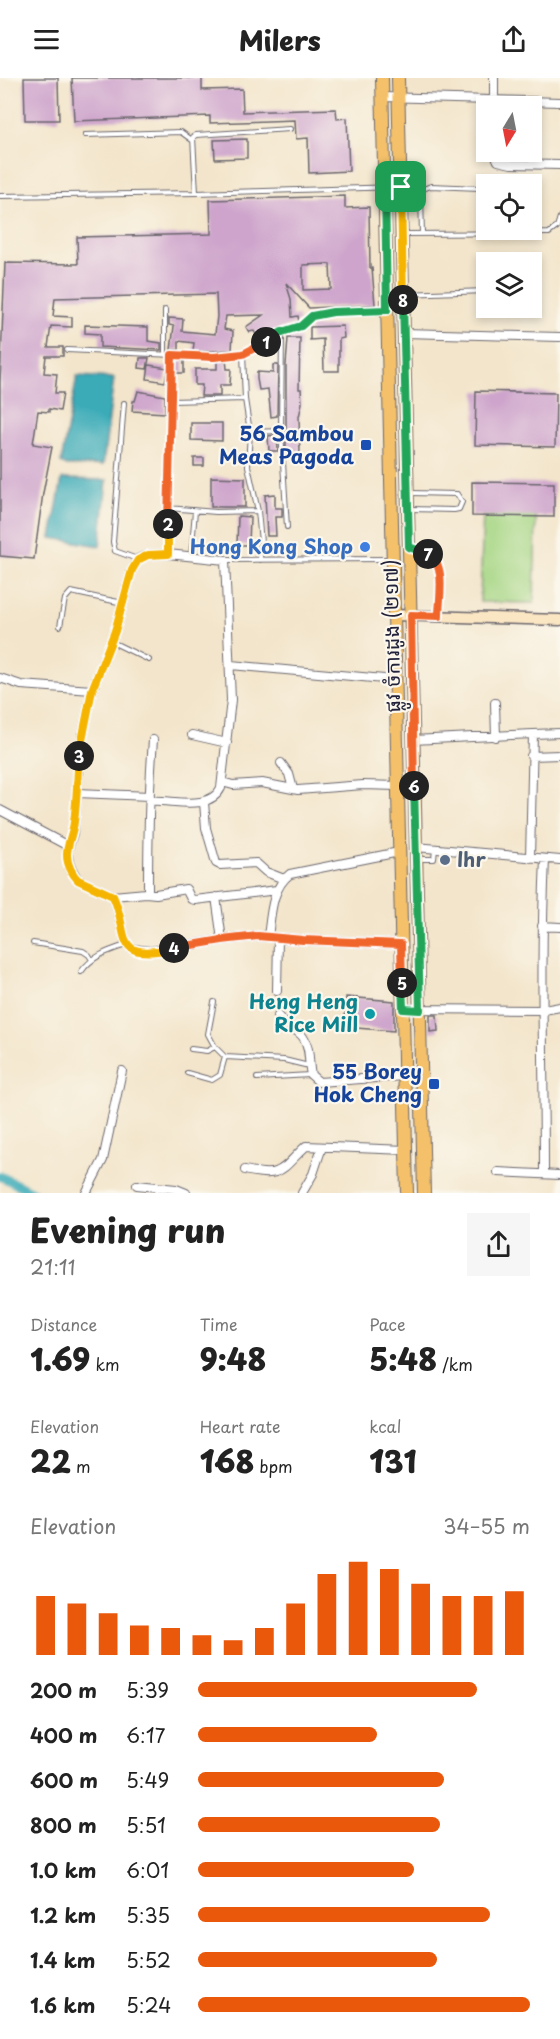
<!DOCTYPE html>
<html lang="en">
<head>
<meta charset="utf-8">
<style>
  :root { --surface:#fff; --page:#f6f6f6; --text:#222; --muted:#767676; --accent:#ea580c }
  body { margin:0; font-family:"Playpen Sans","Noto Sans Khmer",sans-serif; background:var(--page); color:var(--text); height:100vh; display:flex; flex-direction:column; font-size:22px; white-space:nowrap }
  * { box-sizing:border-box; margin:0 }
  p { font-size:20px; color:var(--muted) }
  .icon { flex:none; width:33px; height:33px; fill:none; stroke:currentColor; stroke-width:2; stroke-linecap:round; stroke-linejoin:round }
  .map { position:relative; height:1115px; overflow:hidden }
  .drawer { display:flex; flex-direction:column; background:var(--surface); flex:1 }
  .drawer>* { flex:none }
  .needle { width:39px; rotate:190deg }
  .tools { position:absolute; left:476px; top:18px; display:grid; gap:12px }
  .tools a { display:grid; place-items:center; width:66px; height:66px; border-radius:0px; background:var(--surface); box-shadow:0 3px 9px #0003; font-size:30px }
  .pin { position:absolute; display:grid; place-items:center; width:51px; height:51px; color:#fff; margin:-26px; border-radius:12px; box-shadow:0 3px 9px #0006 }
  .km { position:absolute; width:30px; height:30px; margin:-15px; border-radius:50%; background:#222; color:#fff; font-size:16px; line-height:30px; text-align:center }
  .round { display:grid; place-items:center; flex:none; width:63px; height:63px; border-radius:0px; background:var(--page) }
  .summary { display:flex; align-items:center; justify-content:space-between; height:102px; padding:0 30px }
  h1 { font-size:33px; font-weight:800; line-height:45px }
  .stats { display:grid; grid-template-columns:repeat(3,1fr); gap:9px; height:102px; padding:6px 30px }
  .stats div { display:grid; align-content:center }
  .stats b { font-size:30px; font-weight:800 }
  .stats small { font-size:16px; font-weight:400 }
  .stats p { font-size:16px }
  .chart { height:168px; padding:12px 30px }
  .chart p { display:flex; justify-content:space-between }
  .chart svg { width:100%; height:108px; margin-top:6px; stroke:var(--accent); stroke-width:6 }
  ul { padding:0 30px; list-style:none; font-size:20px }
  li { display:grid; grid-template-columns:96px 72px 1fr; align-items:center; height:45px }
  li i { height:15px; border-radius:8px; background:var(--accent) }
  header { display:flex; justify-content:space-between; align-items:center; height:78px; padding:0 30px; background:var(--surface); font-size:27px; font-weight:800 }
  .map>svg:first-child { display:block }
  .green { fill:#a6d684; stroke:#647c60; stroke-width:1.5 }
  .water { fill:#3babb8; stroke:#2e667a; stroke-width:1.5 }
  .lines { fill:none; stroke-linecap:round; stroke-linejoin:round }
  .canal { stroke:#3babb8; stroke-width:9 }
  .building { fill:#cea4cc; fill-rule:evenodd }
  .lane-casing { stroke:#6b666d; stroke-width:6 }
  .street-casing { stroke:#6b666d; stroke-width:10 }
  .secondary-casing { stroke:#6b666d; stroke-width:13 }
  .primary-casing { stroke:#6b666d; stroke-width:14 }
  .lane { stroke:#fff; stroke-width:4 }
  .street { stroke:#fff; stroke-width:8 }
  .secondary { stroke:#fbe6c3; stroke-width:10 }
  .primary { stroke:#f4c16a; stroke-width:12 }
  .split-1-casing { stroke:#fff; stroke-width:12 }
  .split-2-casing { stroke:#fff; stroke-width:12 }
  .split-3-casing { stroke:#fff; stroke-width:12 }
  .split-4-casing { stroke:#fff; stroke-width:12 }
  .split-5-casing { stroke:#fff; stroke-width:12 }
  .split-6-casing { stroke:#fff; stroke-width:12 }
  .split-7-casing { stroke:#fff; stroke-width:12 }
  .split-8-casing { stroke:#fff; stroke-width:12 }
  .split-9-casing { stroke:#fff; stroke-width:12 }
  .split-1 { stroke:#22a559; stroke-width:8 }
  .split-2 { stroke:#f0652b; stroke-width:8 }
  .split-3 { stroke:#f5b400; stroke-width:8 }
  .split-4 { stroke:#f5b400; stroke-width:8 }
  .split-5 { stroke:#f0652b; stroke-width:8 }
  .split-6 { stroke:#22a559; stroke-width:8 }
  .split-7 { stroke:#f0652b; stroke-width:8 }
  .split-8 { stroke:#22a559; stroke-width:8 }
  .split-9 { stroke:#f5b400; stroke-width:8 }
  .transit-dot { fill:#1a4fb4; stroke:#fbf7ec; stroke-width:2 }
  .shop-dot { fill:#3f7fe0; stroke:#fbf7ec; stroke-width:2 }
  .service-dot { fill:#5c6f8a; stroke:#fbf7ec; stroke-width:2 }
  .culture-dot { fill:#0f9aa8; stroke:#fbf7ec; stroke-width:2 }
  .labels { text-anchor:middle; stroke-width:4.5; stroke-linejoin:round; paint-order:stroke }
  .transit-label { font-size:20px; font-weight:bold; fill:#164399; stroke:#fbf7ec; text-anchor:end }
  .shop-label { font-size:20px; font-weight:bold; fill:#366cbe; stroke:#fbf7ec; text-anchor:end }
  .street-label { font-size:20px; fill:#22223b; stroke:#fbf7ec }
  .service-label { font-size:20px; font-weight:bold; fill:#4e5e75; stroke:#fbf7ec; text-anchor:start }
  .culture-label { font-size:20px; font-weight:bold; fill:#0d838f; stroke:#fbf7ec; text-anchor:end }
</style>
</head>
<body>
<header><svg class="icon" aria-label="menu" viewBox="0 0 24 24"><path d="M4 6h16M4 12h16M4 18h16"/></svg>Milers<svg class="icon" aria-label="share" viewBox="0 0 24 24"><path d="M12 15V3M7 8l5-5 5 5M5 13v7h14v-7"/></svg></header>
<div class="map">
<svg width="560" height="1115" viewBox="0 0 560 1115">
  <rect width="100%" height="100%" fill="#fbf7ec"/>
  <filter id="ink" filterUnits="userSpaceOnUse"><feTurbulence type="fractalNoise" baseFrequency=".0167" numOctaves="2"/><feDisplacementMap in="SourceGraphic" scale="12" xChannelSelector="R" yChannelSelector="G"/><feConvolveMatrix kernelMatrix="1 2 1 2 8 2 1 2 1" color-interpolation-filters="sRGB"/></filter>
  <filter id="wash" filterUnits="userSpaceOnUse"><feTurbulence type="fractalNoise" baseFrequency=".008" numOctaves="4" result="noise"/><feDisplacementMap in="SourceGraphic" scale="24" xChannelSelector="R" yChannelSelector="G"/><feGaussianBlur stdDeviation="1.35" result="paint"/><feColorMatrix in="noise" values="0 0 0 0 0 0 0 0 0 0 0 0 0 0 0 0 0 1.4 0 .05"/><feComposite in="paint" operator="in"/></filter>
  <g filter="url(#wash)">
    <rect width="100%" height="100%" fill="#f3e5cb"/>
    <path class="green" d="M483,434L536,436L534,525L480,524Z"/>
    <path class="water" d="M77,298L114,300L103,387L67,388L61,385Z
      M62,401L107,402L100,468L51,460Z"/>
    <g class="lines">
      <path class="canal" d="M0,1098L34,1115"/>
    </g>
    <g id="blocks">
      <path class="building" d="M24,0H58L59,42H25Z
        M72,0H202V12L242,11L243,34L336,31L337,41L347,40L349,93L309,95L308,60L296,61L295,42L210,45V38L74,43Z
        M247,61V80L215,81L214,62Z
        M345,118V130L369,129L370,190H372L375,227L309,230L286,205L291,221L292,239L298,238L299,244L258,260L254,253L249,254L246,249L263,237L226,238L224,251L233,253L232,272L195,274H193L194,265L179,263V272H171L174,248L169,247V240L183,241L182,253L215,256L217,238L216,216L55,220L53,238L72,239V249L51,248L48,269H63V278H46L44,295L57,296L55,315H63L60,333L49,331V334L38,333L33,366L52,369L43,415L34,481L0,478V304L5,185L78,186L77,159L211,156L210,122ZM330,186L331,211L303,212V187Z
        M85,247L148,249V263L161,265V272L100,269V256L85,255Z
        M343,248L344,260L339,261V293H324L323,261L310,262V249Z
        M288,260H300L299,311H301L302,325L299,339L300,376H288L286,373V287Z
        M140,280H149L147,291L139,290Z
        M217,281H226L227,291H231L230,307H220V318H201L202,307H195V291H217Z
        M176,282H184V295H176Z
        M149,287L168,290L165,304L147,301Z
        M273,287H278L277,338L271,339L268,311L259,312L257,301V294L273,295Z
        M138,313L165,318V335L132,333L133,323H135Z
        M476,313L556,315L555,369L475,367Z
        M191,345H222V363L191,362Z
        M277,357L278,373H269L268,358Z
        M194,380H204V388H194Z
        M211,399L245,400V429H211Z
        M472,404L554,405V439L472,438Z
        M275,416V430H282V439H275L276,458H267L265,417Z
        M238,438L250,439L249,467H237Z
        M346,919L394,923V953L344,949Z
        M430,937H437L438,953L430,954Z"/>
    </g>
  </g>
  <g filter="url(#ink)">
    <use href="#blocks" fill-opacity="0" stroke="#6b666d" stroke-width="1.5"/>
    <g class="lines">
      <defs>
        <path id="lane" d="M85,57L181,54L192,62
          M196,115L193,59L196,57L290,51
          M0,118L196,115L398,109
          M405,156L549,155L557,149L560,139
          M422,156L421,118L423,111L431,108L480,110
          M404,216L486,213
          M67,272L195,278L243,276L282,254L301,248L312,238L333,234L386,232
          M165,276V232
          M243,276L245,321L250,354L248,388L258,433
          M171,323L245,321
          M124,325L113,464L115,473L137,481
          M281,352L282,255
          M250,354L281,353L287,449
          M168,430L216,434L258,433L261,464L260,482
          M410,431L454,432L459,431L462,424L457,416L411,415
          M410,469L431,477L440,490L439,538
          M168,476L172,277
          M191,479L195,433
          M225,482L392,481
          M60,548L65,521L71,514L123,525
          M112,564L149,582
          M419,781H434L435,771
          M33,865L83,873L89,877L92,882
          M81,894C92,878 108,873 126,867
          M214,924L208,956L215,969L225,979L284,982L309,988
          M191,971L207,973L215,969
          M187,995L212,1002L220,997L225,979
          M257,1000L310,997"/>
        <path id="street" d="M494,0V28
          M382,19L560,24
          M494,74L498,83L511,86L560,87
          M404,255L560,259
          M231,587L395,602
          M0,600L21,607L92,612
          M495,625L496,659
          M533,656L560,655
          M192,657L227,665
          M413,662L533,656L530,780
          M531,678L560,677
          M281,685L289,696L293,711
          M222,704L233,707L262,705L298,712L363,707L398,708
          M77,715L150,718
          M151,723C172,721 209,734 221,710L231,622L225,482L168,476L148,477L138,481L132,492L115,553L92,612L79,676L76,727L73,755L67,774L70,788L78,802L113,818L118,832L126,866L133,871L151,873L222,862L258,858L303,862L401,866
          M204,724L206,750L216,785L220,787L256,785L266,794L284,801
          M0,732L68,768
          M416,769L560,782
          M146,815L156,816L186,811L191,821L195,822L277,812
          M113,818L146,815L148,813C148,762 149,712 153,662
          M216,819L222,862
          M542,848L560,849
          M268,859C271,838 271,810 290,796L399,774
          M277,913L278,860
          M403,931L544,932L560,929
          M278,938C285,948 297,951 303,959C311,970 308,985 311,997L319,1004L404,998
          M245,1092C283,1101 281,1091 306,1068L406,1072
          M498,1094L560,1097
          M544,1096C544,991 540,886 545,781
          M137,1107L176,1111L186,1115
          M86,1115L103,1082L122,993
          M302,1115L313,1096L322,1069"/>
        <path id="secondary" d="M394,537L560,542"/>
        <path id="primary" d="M382,0L407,1115
          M398,0L424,1115"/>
      </defs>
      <use href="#lane" class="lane-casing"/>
      <use href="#street" class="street-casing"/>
      <use href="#secondary" class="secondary-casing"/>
      <use href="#primary" class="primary-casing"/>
      <use href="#lane" class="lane"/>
      <use href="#street" class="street"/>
      <use href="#secondary" class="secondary"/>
      <use href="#primary" class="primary"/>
    </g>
  </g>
  <g class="lines" filter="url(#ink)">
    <defs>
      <path id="split-1" d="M266,264L282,254L301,248L312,238L333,234L387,232L385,109H401"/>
      <path id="split-2" d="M168,446L172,277L214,279L243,276L266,264"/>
      <path id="split-3" d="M79,678L92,612L115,553L132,492L138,482L148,477L168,476V446"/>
      <path id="split-4" d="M79,678C77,700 77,722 74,744C73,755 67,766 67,777C67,786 72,796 78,802L113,818C131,857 110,884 174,870"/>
      <path id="split-5" d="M174,870L222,862L258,858L303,862L401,866L402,905"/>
      <path id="split-6" d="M402,905L403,931L420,932L414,708"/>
      <path id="split-7" d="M414,708L411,537L439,538C439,520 447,486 428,476"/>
      <path id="split-8" d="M403,222L409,469L428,476"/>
      <path id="split-9" d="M401,109L403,222"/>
    </defs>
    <use href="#split-1" class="split-1-casing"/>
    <use href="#split-2" class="split-2-casing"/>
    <use href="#split-3" class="split-3-casing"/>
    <use href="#split-4" class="split-4-casing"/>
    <use href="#split-5" class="split-5-casing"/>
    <use href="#split-6" class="split-6-casing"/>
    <use href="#split-7" class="split-7-casing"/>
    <use href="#split-8" class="split-8-casing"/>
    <use href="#split-9" class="split-9-casing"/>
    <use href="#split-1" class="split-1"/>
    <use href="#split-2" class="split-2"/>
    <use href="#split-3" class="split-3"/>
    <use href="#split-4" class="split-4"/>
    <use href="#split-5" class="split-5"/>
    <use href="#split-6" class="split-6"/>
    <use href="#split-7" class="split-7"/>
    <use href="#split-8" class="split-8"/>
    <use href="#split-9" class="split-9"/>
  </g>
  <g class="transit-dot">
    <rect x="360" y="361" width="12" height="12" rx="3"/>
    <rect x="428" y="1000" width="12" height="12" rx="3"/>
  </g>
  <circle class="shop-dot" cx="365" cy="469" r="6"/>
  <circle class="service-dot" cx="445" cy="782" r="6"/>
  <circle class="culture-dot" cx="370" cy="936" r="6"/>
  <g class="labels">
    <g class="transit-label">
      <text x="354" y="363">56 Sambou<tspan x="354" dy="23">Meas Pagoda</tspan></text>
      <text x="422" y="1001">55 Borey<tspan x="422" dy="23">Hok Cheng</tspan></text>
    </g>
    <g class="shop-label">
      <text x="353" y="476">Hong Kong Shop</text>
    </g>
    <g class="street-label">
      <text transform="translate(392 558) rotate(-91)" y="7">ផ្លូវ ចំការដូង (២១៧)</text>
    </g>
    <g class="service-label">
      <text x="457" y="789">lhr</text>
    </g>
    <g class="culture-label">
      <text x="358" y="931">Heng Heng<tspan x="358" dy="23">Rice Mill</tspan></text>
    </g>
  </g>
</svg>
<div class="tools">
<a><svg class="needle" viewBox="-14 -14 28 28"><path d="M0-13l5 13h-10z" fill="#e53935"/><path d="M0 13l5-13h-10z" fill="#767676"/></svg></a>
<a><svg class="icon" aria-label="locate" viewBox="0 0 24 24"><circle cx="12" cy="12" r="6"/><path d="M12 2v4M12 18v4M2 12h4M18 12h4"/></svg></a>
<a><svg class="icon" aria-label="layers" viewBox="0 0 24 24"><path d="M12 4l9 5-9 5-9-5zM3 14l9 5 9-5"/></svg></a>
</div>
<div class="pin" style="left:401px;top:109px;background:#1e9e55"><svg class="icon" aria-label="arrive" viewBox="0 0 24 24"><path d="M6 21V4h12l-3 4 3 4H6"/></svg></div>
<b class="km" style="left:266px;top:264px">1</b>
<b class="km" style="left:168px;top:446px">2</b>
<b class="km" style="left:79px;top:678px">3</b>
<b class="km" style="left:174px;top:870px">4</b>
<b class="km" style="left:402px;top:905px">5</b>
<b class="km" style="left:414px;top:708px">6</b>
<b class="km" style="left:428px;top:476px">7</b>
<b class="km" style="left:403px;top:222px">8</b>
</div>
<section class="drawer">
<div class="summary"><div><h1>Evening run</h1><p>21:11</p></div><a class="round"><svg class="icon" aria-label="share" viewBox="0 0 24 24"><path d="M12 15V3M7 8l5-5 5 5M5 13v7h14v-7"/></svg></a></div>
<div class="stats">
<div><p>Distance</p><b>1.69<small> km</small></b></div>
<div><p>Time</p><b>9:48</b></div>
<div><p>Pace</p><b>5:48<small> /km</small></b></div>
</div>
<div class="stats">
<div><p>Elevation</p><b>22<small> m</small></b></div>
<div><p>Heart rate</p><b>168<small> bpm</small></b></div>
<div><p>kcal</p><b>131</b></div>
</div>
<div class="chart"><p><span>Elevation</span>34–55 m</p>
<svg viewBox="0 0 160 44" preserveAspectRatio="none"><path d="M5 44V20M15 44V23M25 44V27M35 44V32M45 44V33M55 44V36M65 44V38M75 44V33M85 44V23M95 44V11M105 44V6M115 44V9M125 44V15M135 44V20M145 44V20M155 44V18"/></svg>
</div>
<ul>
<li><b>200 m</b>5:39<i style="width:84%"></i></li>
<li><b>400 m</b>6:17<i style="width:54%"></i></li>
<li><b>600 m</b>5:49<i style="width:74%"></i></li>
<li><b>800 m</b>5:51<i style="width:73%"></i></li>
<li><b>1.0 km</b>6:01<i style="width:65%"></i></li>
<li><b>1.2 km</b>5:35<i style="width:88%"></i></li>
<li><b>1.4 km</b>5:52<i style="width:72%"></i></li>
<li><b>1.6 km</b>5:24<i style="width:100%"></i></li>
</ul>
</section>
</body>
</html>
